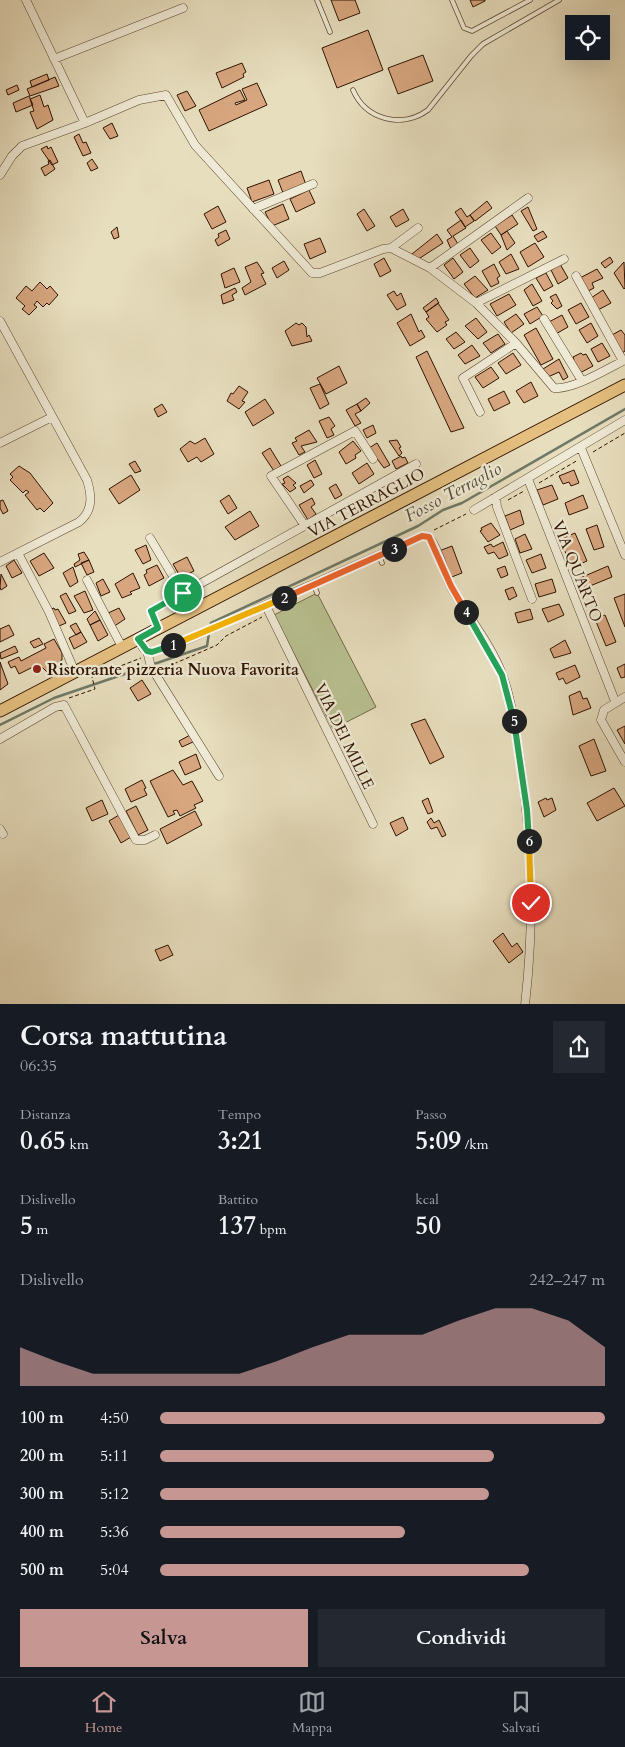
<!DOCTYPE html>
<html lang="it">
<head>
<meta charset="utf-8">
<style>
  :root { --surface:#171b24; --page:#242831; --text:#f1f3f6; --muted:#9ea1a6; --line:#363941; --accent:#c59692 }
  body { margin:0; font-family:Cardo,serif; background:var(--page); color:var(--text); height:100vh; display:flex; flex-direction:column; font-size:19px; white-space:nowrap }
  * { box-sizing:border-box; margin:0 }
  p { font-size:16px; color:var(--muted) }
  .icon { flex:none; width:28px; height:28px; fill:none; stroke:currentColor; stroke-width:2; stroke-linecap:round; stroke-linejoin:round }
  .map { position:relative; height:1004px; overflow:hidden }
  .side { display:flex; flex-direction:column; background:var(--surface); flex:1 }
  .side>* { flex:none }
  .tools { position:absolute; left:565px; top:15px; display:grid; gap:10px }
  .tools a { display:grid; place-items:center; width:45px; height:45px; border-radius:0px; background:var(--surface); box-shadow:0 5px 20px #0002; font-size:25px }
  .pin { position:absolute; display:grid; place-items:center; width:42px; height:42px; color:#fff; margin:-21px; border:2px solid #fff; border-radius:50%; box-shadow:0 1px 5px #0007 }
  .km { position:absolute; width:25px; height:25px; margin:-12px; border-radius:50%; background:#222; color:#fff; font-size:14px; line-height:25px; text-align:center }
  .round { display:grid; place-items:center; flex:none; width:52px; height:52px; border-radius:0px; background:var(--page) }
  .summary { display:flex; align-items:center; justify-content:space-between; height:85px; padding:0 20px }
  h1 { font-size:28px; font-weight:600; line-height:38px }
  .figures { display:grid; grid-template-columns:repeat(3,1fr); gap:8px; height:85px; padding:5px 20px }
  .figures div { display:grid; align-content:center }
  .figures b { font-size:25px; font-weight:600 }
  .figures small { font-size:14px; font-weight:400 }
  .figures p { font-size:14px }
  .chart { height:140px; padding:10px 20px }
  .chart p { display:flex; justify-content:space-between }
  .chart svg { width:100%; height:90px; margin-top:5px; fill:var(--accent); opacity:.7 }
  .cta { display:flex; gap:10px; margin-top:auto; padding:10px 20px }
  .cta a { flex:1; height:58px; border-radius:0px; background:var(--accent); color:#111; font-size:20px; font-weight:600; line-height:58px; text-align:center }
  .cta a+a { background:var(--page); color:var(--text) }
  ul { padding:0 20px; list-style:none; font-size:16px }
  li { display:grid; grid-template-columns:80px 60px 1fr; align-items:center; height:38px }
  li i { height:12px; border-radius:6px; background:var(--accent) }
  .tab-bar { display:flex; justify-content:space-around; align-items:center; height:70px; border-top:1px solid var(--line); background:var(--surface); font-size:14px; color:var(--muted) }
  .tab-bar a { display:grid; justify-items:center; gap:2px }
  .tab-bar .active { color:var(--accent) }
  .map>svg:first-child { display:block }
  .green { fill:#b8c090; stroke:#746a48 }
  .lines { fill:none; stroke-linecap:round; stroke-linejoin:round }
  .stream { stroke:#6e7967; stroke-width:2.5 }
  .building { fill:#d7a67f; stroke:#301300 }
  .service-casing { stroke:#5e4630; stroke-width:5.5 }
  .minor-casing { stroke:#5e4630; stroke-width:9 }
  .primary-casing { stroke:#301300; stroke-width:13 }
  .path { stroke:#301300; stroke-width:1; stroke-dasharray:4 2.5; stroke-linecap:butt }
  .service { stroke:#efead5; stroke-width:4 }
  .minor { stroke:#efead5; stroke-width:8 }
  .primary { stroke:#e4bf7f; stroke-width:11 }
  .split-1-casing { stroke:#fff; stroke-width:10 }
  .split-2-casing { stroke:#fff; stroke-width:10 }
  .split-3-casing { stroke:#fff; stroke-width:10 }
  .split-4-casing { stroke:#fff; stroke-width:10 }
  .split-5-casing { stroke:#fff; stroke-width:10 }
  .split-6-casing { stroke:#fff; stroke-width:10 }
  .split-7-casing { stroke:#fff; stroke-width:10 }
  .split-1 { stroke:#22a559; stroke-width:6 }
  .split-2 { stroke:#f5b400; stroke-width:6 }
  .split-3 { stroke:#f0652b; stroke-width:6 }
  .split-4 { stroke:#f0652b; stroke-width:6 }
  .split-5 { stroke:#22a559; stroke-width:6 }
  .split-6 { stroke:#22a559; stroke-width:6 }
  .split-7 { stroke:#f5b400; stroke-width:6 }
  .poi-dot { fill:#8f2418; stroke:#efead5; stroke-width:2 }
  .labels { text-anchor:middle; stroke-width:4.5; stroke-linejoin:round; paint-order:stroke }
  .street-label { font-size:16px; fill:#301300; stroke:#efead5 }
  .poi-label { font-size:16px; font-weight:bold; fill:#301300; stroke:#efead5; text-anchor:start }
  .water-label { font-size:18px; font-style:italic; fill:#544e3c; stroke:#efead5 }
</style>
</head>
<body>
<div class="map">
<svg width="625" height="1005" viewBox="0 0 625 1005">
  <rect width="100%" height="100%" fill="#e7debe"/>
  <filter id="stains"><feTurbulence type="fractalNoise" baseFrequency=".004" numOctaves="4"/><feColorMatrix values="0 0 0 0 .2 0 0 0 0 .09 0 0 0 0 .02 0 0 0 .5 -.17"/></filter>
  <radialGradient id="worn" r=".72"><stop offset=".6" stop-color="#630" stop-opacity="0"/><stop offset="1" stop-color="#630" stop-opacity=".3"/></radialGradient>
  <path class="green" d="M317,593L376,707L333,729L274,615Z"/>
  <g class="lines">
    <path class="stream" d="M210,627L211,623L418,526L443,510L462,503L625,409
      M0,725L54,698L207,646L209,633"/>
  </g>
  <path class="building" d="M331,0H355L360,13L339,21Z
    M470,0H485V1L473,7Z
    M368,30L383,70L337,88L322,48Z
    M423,55L433,81L398,94L388,68Z
    M242,63L246,72L243,74L244,77L222,88L216,73Z
    M47,74L49,80L32,87L30,81Z
    M55,77L59,86L30,96L27,89Z
    M257,83L267,105L209,131L199,110L240,90L245,100L235,103L236,105L247,100L242,89Z
    M17,85L19,90L8,95L6,90Z
    M187,91L196,106L185,111L177,95Z
    M40,95L44,107L48,105L53,120L37,129L30,112L34,111L30,99Z
    M29,96L33,105L16,112L13,103Z
    M112,123L118,136L110,139L103,128Z
    M79,134L83,143L86,142L91,153L83,156L74,137Z
    M47,146L48,149L51,147L58,162L52,165L41,149Z
    M92,159L98,168L91,171L87,163Z
    M50,160L55,169L45,176L41,168L49,164L48,161Z
    M301,171L306,185L283,193L278,180Z
    M269,180L274,194L252,202L247,188Z
    M309,190L315,203L296,212L290,199Z
    M487,201L492,208L475,221L470,215Z
    M283,204L289,219L272,226L265,212Z
    M218,206L226,222L212,229L204,214Z
    M528,207L537,229L533,231L521,211Z
    M461,208L467,217L470,215L474,221L465,227L455,212Z
    M364,209L375,226L367,231L357,214Z
    M403,209L409,220L396,227L390,217Z
    M512,215L518,224L501,235L495,226Z
    M461,220L466,228L453,236L458,244L451,249L447,240L452,237L447,230Z
    M117,227L119,237L114,239L111,232Z
    M226,230L230,239L218,246L215,240L219,237L218,234Z
    M507,231L515,243L507,250L501,235Z
    M543,231L547,237L538,242L534,236Z
    M491,233L501,247L492,254L481,240Z
    M437,234L443,243L417,260L412,254Z
    M320,238L326,252L310,259L304,244Z
    M535,243L544,257L528,267L520,252Z
    M470,248L479,261L470,268L460,255Z
    M511,254L519,269L506,274L499,262Z
    M610,257L613,262L605,268L601,263Z
    M384,258L391,271L380,277L374,264Z
    M453,258L463,272L454,279L444,265Z
    M284,261L289,270L277,278L272,268Z
    M257,262L264,273L261,274L266,284L245,295L242,288L251,282L245,267Z
    M624,262L625,288L624,289L614,273Z
    M494,264L500,276L497,278L499,283L491,287L482,271Z
    M560,264L568,278L558,284L551,270Z
    M234,268L240,282L225,288L221,274Z
    M597,269L603,278L592,283L594,288L586,292L578,279Z
    M546,273L553,286L544,291L536,278Z
    M475,276L488,290L475,298L464,284Z
    M40,282L47,289L50,286L58,295L49,305L47,303L43,307L37,301L34,305L37,307L29,315L22,309L25,306L16,298L26,286L32,291Z
    M532,284L542,301L533,306L524,290Z
    M235,288L237,292L232,295L234,300L223,304L221,295Z
    M603,290L611,303L598,310L591,298Z
    M394,291L397,296L401,293L406,305L397,310L387,295Z
    M509,294L516,305L497,316L490,304Z
    M556,294L562,306L557,309L551,303L553,301L550,297Z
    M436,298L439,303L426,312L423,308Z
    M438,303L449,320L445,322L447,325L437,332L426,319L429,317L426,312Z
    M581,303L589,317L576,324L568,310Z
    M537,307L543,316L530,324L524,314Z
    M411,314L419,332L421,330L425,337L410,346L397,323Z
    M516,314L524,324L511,333L504,322Z
    M562,315L568,327L554,335L547,323Z
    M476,318L487,332L478,339L465,326Z
    M296,323L299,325L302,323L306,327L307,337L309,335L312,341L292,346L285,331Z
    M591,323L598,336L587,343L579,330Z
    M536,328L553,359L541,365L524,335Z
    M621,330L625,335V351L622,353L612,335Z
    M456,332L465,342L454,349L446,339Z
    M498,334L505,344L491,353L483,343Z
    M602,343L610,356L598,362L591,349Z
    M472,345L480,356L465,364L458,355Z
    M427,351L464,428L451,432L416,357Z
    M513,353L521,365L506,374L498,363Z
    M581,353L583,355L586,354L593,366L578,374L571,362L574,360L573,357Z
    M559,359L568,377L563,380L559,372L548,377L543,369Z
    M339,366L347,383L326,394L317,378Z
    M491,367L499,378L483,388L475,377Z
    M531,382L538,396L524,403L516,391Z
    M320,384L329,404L320,409L310,388Z
    M239,386L248,392L242,401L245,402L239,409L227,401L231,393L233,394Z
    M504,391L510,403L494,411L488,399Z
    M366,398L370,403L361,411L357,404Z
    M265,399L274,413L253,426L245,412Z
    M162,404L167,412L158,417L154,409Z
    M357,404L361,411L355,414L361,423L355,426L346,410Z
    M329,417L335,426L331,429L334,435L327,438L319,421Z
    M373,425L376,433L367,438L363,430Z
    M309,430L317,442L301,446L305,452L299,455L292,443L297,441L295,438Z
    M205,438L214,454L201,462L197,457L188,462L180,449L190,441L195,444Z
    M397,440L401,447L399,448L402,453L399,456L389,441Z
    M353,441L361,451L355,455L356,458L346,464L339,452Z
    M377,443L390,465L384,468L369,448Z
    M270,448L281,466L274,471L262,453Z
    M401,456L402,458L405,457L408,463L396,469L392,461Z
    M315,460L322,474L314,478L307,465Z
    M135,461L141,471L135,473L129,464Z
    M367,463L374,474L359,484L352,473Z
    M19,466L30,473L53,503L44,512L40,508L37,510L25,495L29,492L26,490L23,493L10,480L13,477L10,474Z
    M574,470L579,483L571,486L569,482L563,484L559,476Z
    M131,475L140,490L119,504L109,489Z
    M288,476L296,483L293,485L296,488L290,492L282,484L285,483L283,479Z
    M311,480L314,485L304,493L300,486Z
    M336,484L342,495L335,499L329,488Z
    M552,485L558,499L543,505L537,490Z
    M229,495L237,508L228,514L220,501Z
    M583,495L588,508L569,515L565,503Z
    M312,498L315,504L311,507L316,514L308,520L299,505Z
    M3,500L8,511L3,514L0,508V501Z
    M520,510L524,524L510,530L505,516Z
    M250,511L259,526L235,540L225,527Z
    M491,523L500,535L488,542L480,531L482,530L481,528Z
    M597,525L604,547L594,550L586,529Z
    M575,533L587,561L573,567L559,540Z
    M525,534L532,549L520,553L515,539Z
    M503,542L508,555L499,559L494,552L488,554L484,547L491,544L493,547Z
    M146,545L151,560L143,564L135,550Z
    M452,546L462,573L449,578L439,551Z
    M84,552L89,560L75,567L74,564L80,560L78,554Z
    M44,553L54,568L39,576L30,561Z
    M541,554L546,568L532,573L526,560Z
    M187,557L194,571L181,578L173,564Z
    M14,560L22,573L12,578L6,566Z
    M89,560L94,572L87,575L81,563Z
    M157,565L164,578L149,586L144,575L147,573L146,570Z
    M505,566L508,575L501,578L497,569Z
    M608,566L612,577L585,588L580,578Z
    M73,567L78,582L70,587L63,573Z
    M133,573L140,588L130,592L132,594L122,598L115,584Z
    M1,574L7,586L1,590L0,587Z
    M103,579L110,592L101,596L96,583Z
    M552,579L556,592L539,597L535,584Z
    M513,587L517,596L509,600L505,590Z
    M85,591L93,610L84,613L74,596Z
    M66,593L76,611L69,614L60,596Z
    M625,594V627L614,598Z
    M559,604L564,615L548,622L542,609Z
    M54,608L55,610L58,609L66,623L59,626L51,609Z
    M119,608L125,619L113,627L106,614Z
    M530,609L533,619L518,623L515,613Z
    M95,611L100,620L90,625L87,619Z
    M605,615L616,642L606,646L595,619Z
    M100,620L108,635L98,641L90,625Z
    M76,623L81,632L76,635L70,626Z
    M9,625L14,635L0,642V629Z
    M81,632L87,642L74,649L69,638Z
    M39,638L43,644L34,648L30,642Z
    M54,639L62,653V660L59,662L61,665L47,672L39,664L19,674L15,666L11,668L8,662L19,657L21,661L46,648L44,644Z
    M565,640L571,653L554,658L550,649Z
    M15,646L18,652L1,659L0,653Z
    M0,662L8,684L0,690Z
    M625,664V677L621,678L617,668Z
    M575,665L580,677L566,684L563,678L559,680L556,673Z
    M142,680L151,694L138,701L130,688Z
    M580,691L583,699L587,698L591,708L573,715L569,696Z
    M425,719L444,757L430,764L411,724Z
    M625,726V744L617,730Z
    M192,734L195,741L182,747L179,741Z
    M594,739L606,771L591,776L579,746Z
    M196,754L201,768L185,775L179,762Z
    M173,770L183,785L192,781L203,801L194,805L196,808L180,816L177,810L173,811L175,814L168,817L150,781Z
    M142,780L146,788L144,789L147,795L131,802L125,789Z
    M614,788L625,806L597,821L587,803Z
    M428,798L433,812L428,814L422,801Z
    M546,798L547,800L552,798L556,810L544,817L538,802Z
    M102,800L108,814L92,821L86,808Z
    M136,806L148,830L138,835L126,811Z
    M195,811L202,825L167,844L160,829Z
    M119,815L131,837L121,843L109,821Z
    M403,817L408,829L396,836L390,823Z
    M431,818L434,823L439,820L446,835L442,837L437,827L431,829L427,822Z
    M503,933L512,947L517,943L523,952L509,963L493,941Z
    M168,945L173,955L160,961L155,950Z"/>
  <g class="lines">
    <defs>
      <path id="service" d="M317,0L330,32
        M452,0L464,28L472,31L530,0
        M353,90C366,120 402,129 428,110L471,56L483,44L559,0
        M379,556L382,563
        M314,585L317,593"/>
      <path id="minor" d="M26,0L85,123L139,100L166,95L195,145L312,273H320L383,249L391,248L430,268L476,303L516,343L554,388C573,390 607,369 625,360
        M54,59L183,8
        M0,175L12,156L22,146L85,123
        M253,209L313,184
        M391,248L418,228
        M430,268L528,198
        M576,276L623,361
        M476,303L564,259
        M544,319L582,381
        M0,321L87,480C92,496 93,511 79,522L0,562
        M480,412L463,378L516,343
        M0,443L52,417
        M581,448L625,555
        M528,479L615,701
        M496,497L497,507L532,599
        M474,510L625,420
        M305,526L271,476L355,431L373,459
        M150,538L183,593
        M18,553L49,612L75,672
        M87,580L122,647
        M266,606L373,824
        M158,628L151,611L416,464
        M139,639L143,648L152,652L180,643L422,536L429,537C441,552 443,573 452,589C468,617 491,644 502,674C511,697 514,723 518,748C532,832 535,919 525,1005
        M147,651L151,667L219,776
        M625,697L604,710L601,720L625,762
        M0,739L55,707L64,705L136,840H145L155,835
        M0,829L3,834"/>
      <path id="primary" d="M0,711L625,385"/>
    </defs>
    <use href="#service" class="service-casing"/>
    <use href="#minor" class="minor-casing"/>
    <use href="#primary" class="primary-casing"/>
    <path class="path" d="M593,452L625,433
      M539,483L578,460
      M508,500L524,491
      M434,530L466,514
      M162,669L217,645L226,636L262,617
      M69,698L95,689L92,677L141,658"/>
    <use href="#service" class="service"/>
    <use href="#minor" class="minor"/>
    <use href="#primary" class="primary"/>
  </g>
  <g class="lines">
    <defs>
      <path id="split-1" d="M173,645L152,652L147,651L138,639L158,628L151,611L183,593"/>
      <path id="split-2" d="M173,645L284,598"/>
      <path id="split-3" d="M284,598L394,549"/>
      <path id="split-4" d="M394,549L422,536L429,537L451,586L466,612"/>
      <path id="split-5" d="M466,612L502,675L514,721"/>
      <path id="split-6" d="M514,721L527,810L529,841"/>
      <path id="split-7" d="M529,841L531,903"/>
    </defs>
    <use href="#split-1" class="split-1-casing"/>
    <use href="#split-2" class="split-2-casing"/>
    <use href="#split-3" class="split-3-casing"/>
    <use href="#split-4" class="split-4-casing"/>
    <use href="#split-5" class="split-5-casing"/>
    <use href="#split-6" class="split-6-casing"/>
    <use href="#split-7" class="split-7-casing"/>
    <use href="#split-1" class="split-1"/>
    <use href="#split-2" class="split-2"/>
    <use href="#split-3" class="split-3"/>
    <use href="#split-4" class="split-4"/>
    <use href="#split-5" class="split-5"/>
    <use href="#split-6" class="split-6"/>
    <use href="#split-7" class="split-7"/>
  </g>
  <circle class="poi-dot" cx="37" cy="669" r="5"/>
  <g class="labels">
    <g class="street-label">
      <text transform="translate(366 502) rotate(-28)" y="6">VIA TERRAGLIO</text>
      <text transform="translate(578 571) rotate(68)" y="6">VIA QUARTO</text>
      <text transform="translate(345 736) rotate(64)" y="6">VIA DEI MILLE</text>
    </g>
    <g class="poi-label">
      <text x="47" y="675">Ristorante pizzeria Nuova Favorita</text>
    </g>
    <g class="water-label">
      <text transform="translate(453 492) rotate(-28)" y="6">Fosso Terraglio</text>
    </g>
  </g>
  <rect width="100%" height="100%" filter="url(#stains)"/>
  <rect width="100%" height="100%" fill="url(#worn)"/>
</svg>
<div class="tools">
<a><svg class="icon" aria-label="locate" viewBox="0 0 24 24"><circle cx="12" cy="12" r="6"/><path d="M12 2v4M12 18v4M2 12h4M18 12h4"/></svg></a>
</div>
<div class="pin" style="left:183px;top:593px;background:#1e9e55"><svg class="icon" aria-label="arrive" viewBox="0 0 24 24"><path d="M6 21V4h12l-3 4 3 4H6"/></svg></div>
<div class="pin" style="left:531px;top:903px;background:#d93025"><svg class="icon" aria-label="check" viewBox="0 0 24 24"><path d="M5 12l5 5 9-10"/></svg></div>
<b class="km" style="left:173px;top:645px">1</b>
<b class="km" style="left:284px;top:598px">2</b>
<b class="km" style="left:394px;top:549px">3</b>
<b class="km" style="left:466px;top:612px">4</b>
<b class="km" style="left:514px;top:721px">5</b>
<b class="km" style="left:529px;top:841px">6</b>
</div>
<section class="side">
<div class="summary"><div><h1>Corsa mattutina</h1><p>06:35</p></div><a class="round"><svg class="icon" aria-label="share" viewBox="0 0 24 24"><path d="M12 15V3M7 8l5-5 5 5M5 13v7h14v-7"/></svg></a></div>
<div class="figures">
<div><p>Distanza</p><b>0.65<small> km</small></b></div>
<div><p>Tempo</p><b>3:21</b></div>
<div><p>Passo</p><b>5:09<small> /km</small></b></div>
</div>
<div class="figures">
<div><p>Dislivello</p><b>5<small> m</small></b></div>
<div><p>Battito</p><b>137<small> bpm</small></b></div>
<div><p>kcal</p><b>50</b></div>
</div>
<div class="chart"><p><span>Dislivello</span>242–247 m</p>
<svg viewBox="0 0 160 44" preserveAspectRatio="none"><path d="M0 44V25L10 32L20 38L30 38L40 38L50 38L60 38L70 32L80 25L90 19L100 19L110 19L120 12L130 6L140 6L150 12L160 25V44z"/></svg>
</div>
<ul>
<li><b>100 m</b>4:50<i style="width:100%"></i></li>
<li><b>200 m</b>5:11<i style="width:75%"></i></li>
<li><b>300 m</b>5:12<i style="width:74%"></i></li>
<li><b>400 m</b>5:36<i style="width:55%"></i></li>
<li><b>500 m</b>5:04<i style="width:83%"></i></li>
</ul>
<div class="cta"><a>Salva</a><a>Condividi</a></div>
</section>
<nav class="tab-bar">
<a class="active"><svg class="icon" aria-label="home" viewBox="0 0 24 24"><path d="M3 11l9-7 9 7M6 9v11h12V9"/></svg>Home</a>
<a><svg class="icon" aria-label="map" viewBox="0 0 24 24"><path d="M3 6l6-2 6 2 6-2v14l-6 2-6-2-6 2zM9 4v14M15 6v14"/></svg>Mappa</a>
<a><svg class="icon" aria-label="saved" viewBox="0 0 24 24"><path d="M7 4h10v16l-5-4-5 4z"/></svg>Salvati</a>
</nav>
</body>
</html>
